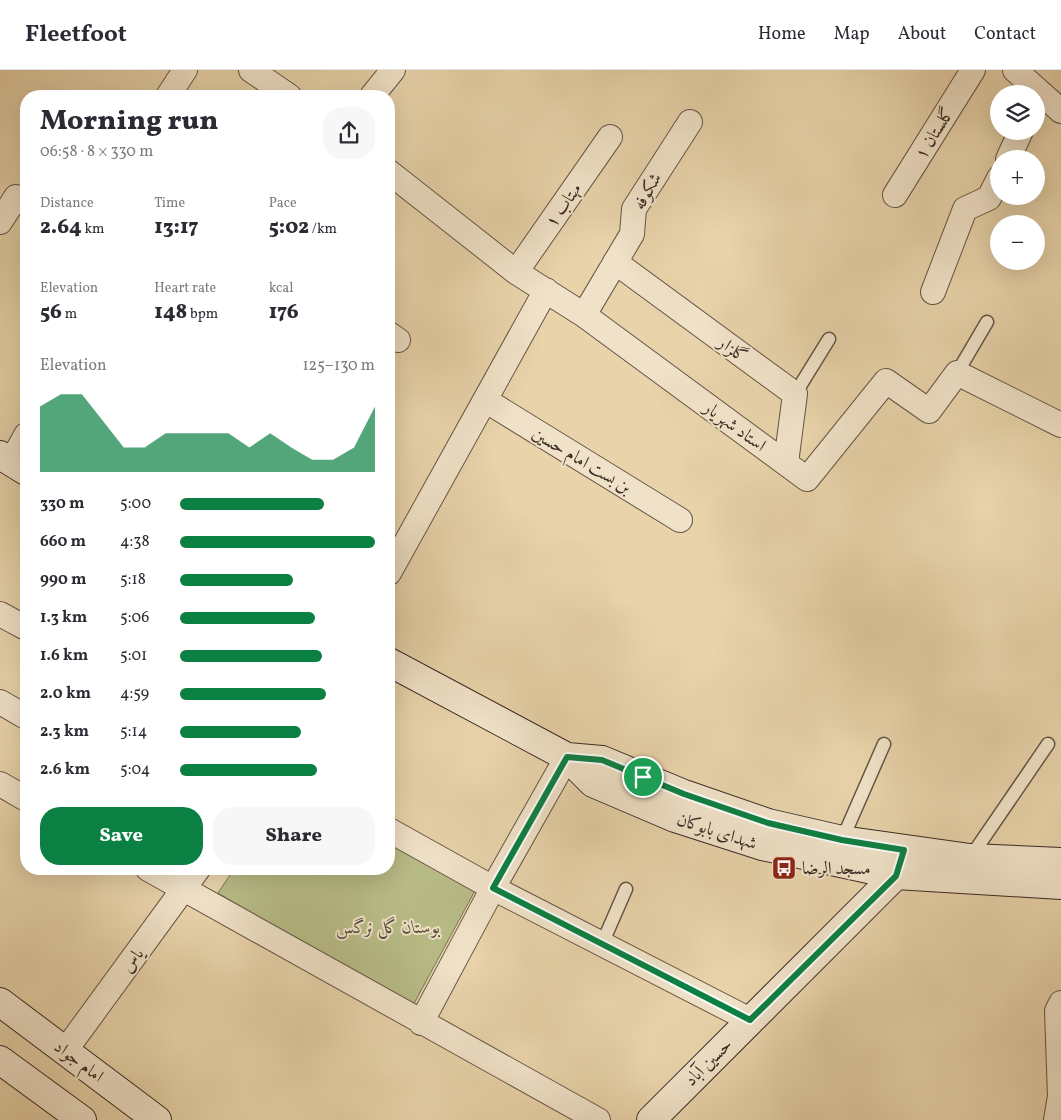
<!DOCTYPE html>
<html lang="en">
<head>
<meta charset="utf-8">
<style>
  :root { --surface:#fff; --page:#f7f7f7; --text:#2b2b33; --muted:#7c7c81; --line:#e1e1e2; --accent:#0b8043 }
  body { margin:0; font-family:Vollkorn,Amiri,serif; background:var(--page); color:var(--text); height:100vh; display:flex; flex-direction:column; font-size:19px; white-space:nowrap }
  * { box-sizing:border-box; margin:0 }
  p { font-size:16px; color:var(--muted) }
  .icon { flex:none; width:28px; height:28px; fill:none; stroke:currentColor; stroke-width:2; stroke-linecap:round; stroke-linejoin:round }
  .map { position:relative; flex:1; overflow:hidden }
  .side { position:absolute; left:20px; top:20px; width:375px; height:785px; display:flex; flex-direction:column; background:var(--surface); border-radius:20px; box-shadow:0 5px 20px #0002 }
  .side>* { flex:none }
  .tools { position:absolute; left:990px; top:15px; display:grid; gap:10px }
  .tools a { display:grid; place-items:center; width:55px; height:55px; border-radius:50%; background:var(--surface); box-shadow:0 5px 20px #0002; font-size:25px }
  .pin { position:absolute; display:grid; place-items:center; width:42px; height:42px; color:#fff; margin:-21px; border:2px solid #fff; border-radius:50%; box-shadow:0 1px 5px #0007 }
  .round { display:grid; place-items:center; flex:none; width:52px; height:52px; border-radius:20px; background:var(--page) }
  .summary { display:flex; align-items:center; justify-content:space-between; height:85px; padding:0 20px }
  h1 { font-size:28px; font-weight:800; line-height:38px }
  .metrics { display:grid; grid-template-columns:repeat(3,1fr); gap:8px; height:85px; padding:5px 20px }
  .metrics div { display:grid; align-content:center }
  .metrics b { font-size:21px; font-weight:800 }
  .metrics small { font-size:14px; font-weight:400 }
  .metrics p { font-size:14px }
  .chart { height:140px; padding:10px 20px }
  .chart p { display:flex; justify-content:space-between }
  .chart svg { width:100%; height:90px; margin-top:5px; fill:var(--accent); opacity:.7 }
  .primary-button { display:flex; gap:10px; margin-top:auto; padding:10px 20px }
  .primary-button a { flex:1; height:58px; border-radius:20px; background:var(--accent); color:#fff; font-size:20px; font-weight:800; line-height:58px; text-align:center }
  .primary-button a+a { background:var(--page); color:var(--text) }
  ul { padding:0 20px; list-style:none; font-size:16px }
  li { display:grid; grid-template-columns:80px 60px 1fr; align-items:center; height:38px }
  li i { height:12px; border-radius:6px; background:var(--accent) }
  header { display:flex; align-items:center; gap:30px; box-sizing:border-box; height:70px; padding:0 25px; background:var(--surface); border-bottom:1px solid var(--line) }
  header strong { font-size:24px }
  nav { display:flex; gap:28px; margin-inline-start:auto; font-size:18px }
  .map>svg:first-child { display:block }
  .green { fill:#b8bc87; stroke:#7a7456 }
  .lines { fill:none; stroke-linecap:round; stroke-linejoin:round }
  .lane-casing { stroke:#665546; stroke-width:15 }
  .street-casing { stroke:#665546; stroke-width:26 }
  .secondary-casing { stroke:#3b2b25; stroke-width:30 }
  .lane { stroke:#f0e2c8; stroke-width:12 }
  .street { stroke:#f0e2c8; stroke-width:24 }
  .secondary { stroke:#f0e2c8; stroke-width:28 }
  .route-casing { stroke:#fff; stroke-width:10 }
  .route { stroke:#0b8043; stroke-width:6 }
  .labels { text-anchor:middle; stroke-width:4; stroke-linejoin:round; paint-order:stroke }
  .street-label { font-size:18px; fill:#3b2b25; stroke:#f0e2c8 }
  .poi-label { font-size:18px; fill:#3b2b25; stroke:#f0e2c8; text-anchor:start }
  .park-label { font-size:18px; font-style:italic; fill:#544839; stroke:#f0e2c8 }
</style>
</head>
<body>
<header>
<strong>Fleetfoot</strong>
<nav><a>Home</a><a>Map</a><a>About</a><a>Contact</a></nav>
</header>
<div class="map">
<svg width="1061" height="1050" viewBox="0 0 1061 1050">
  <rect width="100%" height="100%" fill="#e8d3aa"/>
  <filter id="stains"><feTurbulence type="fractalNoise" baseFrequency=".004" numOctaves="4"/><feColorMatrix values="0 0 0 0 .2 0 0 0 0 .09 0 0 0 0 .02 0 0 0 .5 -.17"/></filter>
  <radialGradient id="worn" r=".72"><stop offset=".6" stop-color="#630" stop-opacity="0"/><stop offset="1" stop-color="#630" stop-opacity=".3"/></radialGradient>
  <path class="green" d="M389,766L477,817L411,939L218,823L234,799H389Z"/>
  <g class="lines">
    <defs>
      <path id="lane" d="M957,303L987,252
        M795,324L829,269
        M842,770L884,674
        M970,788L1048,674
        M602,874L626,819"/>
      <path id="street" d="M251,0L289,26
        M1015,0L1061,41
        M168,26L185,0
        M372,26L393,0
        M1008,89L1021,61
        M389,102L516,202L584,245L807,409L886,311L929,341L957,303L1061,355
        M895,125L973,0
        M0,152L16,127L26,134
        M615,192L795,324L786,393
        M516,202L610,67
        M933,222L965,139L989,128L999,108
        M584,245L632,164L634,139L690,52
        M389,264L398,270
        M485,330L680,450
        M11,392L26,365
        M389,503L546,220
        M0,544L26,558
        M0,632L26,647
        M0,714L26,729
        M389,760L493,818L750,950
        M148,799L598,1050
        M421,953L493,818L567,687
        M65,981L198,799
        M1056,1050L1060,1026L1057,941L1061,933"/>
      <path id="secondary" d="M0,385L26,401
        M389,592L567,687L593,713L675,748L762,776L896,805L1061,815
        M567,687L602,690L684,724L768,753L842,770L970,788L1061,792
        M0,932L157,1050
        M0,990L82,1050
        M651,1050L896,805L901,792"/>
    </defs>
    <use href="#lane" class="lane-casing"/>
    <use href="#street" class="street-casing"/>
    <use href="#secondary" class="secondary-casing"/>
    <use href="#lane" class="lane"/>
    <use href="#street" class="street"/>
    <use href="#secondary" class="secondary"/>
  </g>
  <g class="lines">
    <defs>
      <path id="route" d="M567,687L602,690L684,724L768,753L842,770L904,780L896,806L750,950L493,818Z"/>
    </defs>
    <use href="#route" class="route-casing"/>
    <use href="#route" class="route"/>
  </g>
  <defs>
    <symbol id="bus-square" viewBox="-11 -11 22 22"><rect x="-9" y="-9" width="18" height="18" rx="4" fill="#8f2418" stroke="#f0e2c8"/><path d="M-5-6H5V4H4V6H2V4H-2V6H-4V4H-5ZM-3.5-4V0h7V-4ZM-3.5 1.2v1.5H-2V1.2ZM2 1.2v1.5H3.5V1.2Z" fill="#fff"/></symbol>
  </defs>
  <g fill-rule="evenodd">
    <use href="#bus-square" x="770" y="784" width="28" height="28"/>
  </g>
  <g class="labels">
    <g class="street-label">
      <text transform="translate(934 63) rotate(-58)" y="6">گلستان ۱</text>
      <text transform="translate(647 121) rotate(-60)" y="6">شکوفه</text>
      <text transform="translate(563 135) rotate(-55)" y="6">مهتاب ۱</text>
      <text transform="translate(733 279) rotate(36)" y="6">گلزار</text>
      <text transform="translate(735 356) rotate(36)" y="6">استاد شهریار</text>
      <text transform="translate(582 390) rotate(31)" y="6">بن بست امام حسین</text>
      <text transform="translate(717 761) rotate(18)" y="6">شهدای بابوکان</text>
      <text transform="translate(132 890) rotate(-53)" y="6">یاس</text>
      <text transform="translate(79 991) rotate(37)" y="6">امام جواد</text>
      <text transform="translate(708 992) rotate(-45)" y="6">حسین آباد</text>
    </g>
    <g class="poi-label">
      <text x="802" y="804">مسجد الرضا</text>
    </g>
    <g class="park-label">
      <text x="388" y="863">بوستان گل نرگس</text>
    </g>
  </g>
  <rect width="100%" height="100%" filter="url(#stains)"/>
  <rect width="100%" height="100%" fill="url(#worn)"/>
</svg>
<div class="tools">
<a><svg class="icon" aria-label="layers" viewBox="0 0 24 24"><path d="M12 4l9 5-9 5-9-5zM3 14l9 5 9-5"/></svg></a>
<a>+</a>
<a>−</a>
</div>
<div class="pin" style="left:643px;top:707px;background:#1e9e55"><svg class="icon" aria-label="arrive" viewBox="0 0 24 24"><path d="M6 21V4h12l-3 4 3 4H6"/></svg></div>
<section class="side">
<div class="summary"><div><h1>Morning run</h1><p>06:58 · 8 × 330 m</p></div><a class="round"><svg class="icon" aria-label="share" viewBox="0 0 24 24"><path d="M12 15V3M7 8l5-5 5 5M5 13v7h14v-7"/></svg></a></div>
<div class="metrics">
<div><p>Distance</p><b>2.64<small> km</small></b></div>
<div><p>Time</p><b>13:17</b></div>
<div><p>Pace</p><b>5:02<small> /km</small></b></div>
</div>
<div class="metrics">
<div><p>Elevation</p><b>56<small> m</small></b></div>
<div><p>Heart rate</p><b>148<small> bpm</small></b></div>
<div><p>kcal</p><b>176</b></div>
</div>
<div class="chart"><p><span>Elevation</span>125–130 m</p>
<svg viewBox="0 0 160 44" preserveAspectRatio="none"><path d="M0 44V12L10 6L20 6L30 19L40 32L50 32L60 25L70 25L80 25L90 25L100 32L110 25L120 32L130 38L140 38L150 32L160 12V44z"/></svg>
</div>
<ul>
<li><b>330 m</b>5:00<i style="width:74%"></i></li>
<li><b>660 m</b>4:38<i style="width:100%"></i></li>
<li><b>990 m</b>5:18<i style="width:58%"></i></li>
<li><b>1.3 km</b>5:06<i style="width:69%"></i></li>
<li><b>1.6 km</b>5:01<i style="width:73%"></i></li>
<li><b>2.0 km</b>4:59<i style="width:75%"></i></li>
<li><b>2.3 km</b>5:14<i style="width:62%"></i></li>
<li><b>2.6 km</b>5:04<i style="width:70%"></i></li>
</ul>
<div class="primary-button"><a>Save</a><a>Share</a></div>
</section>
</div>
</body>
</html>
